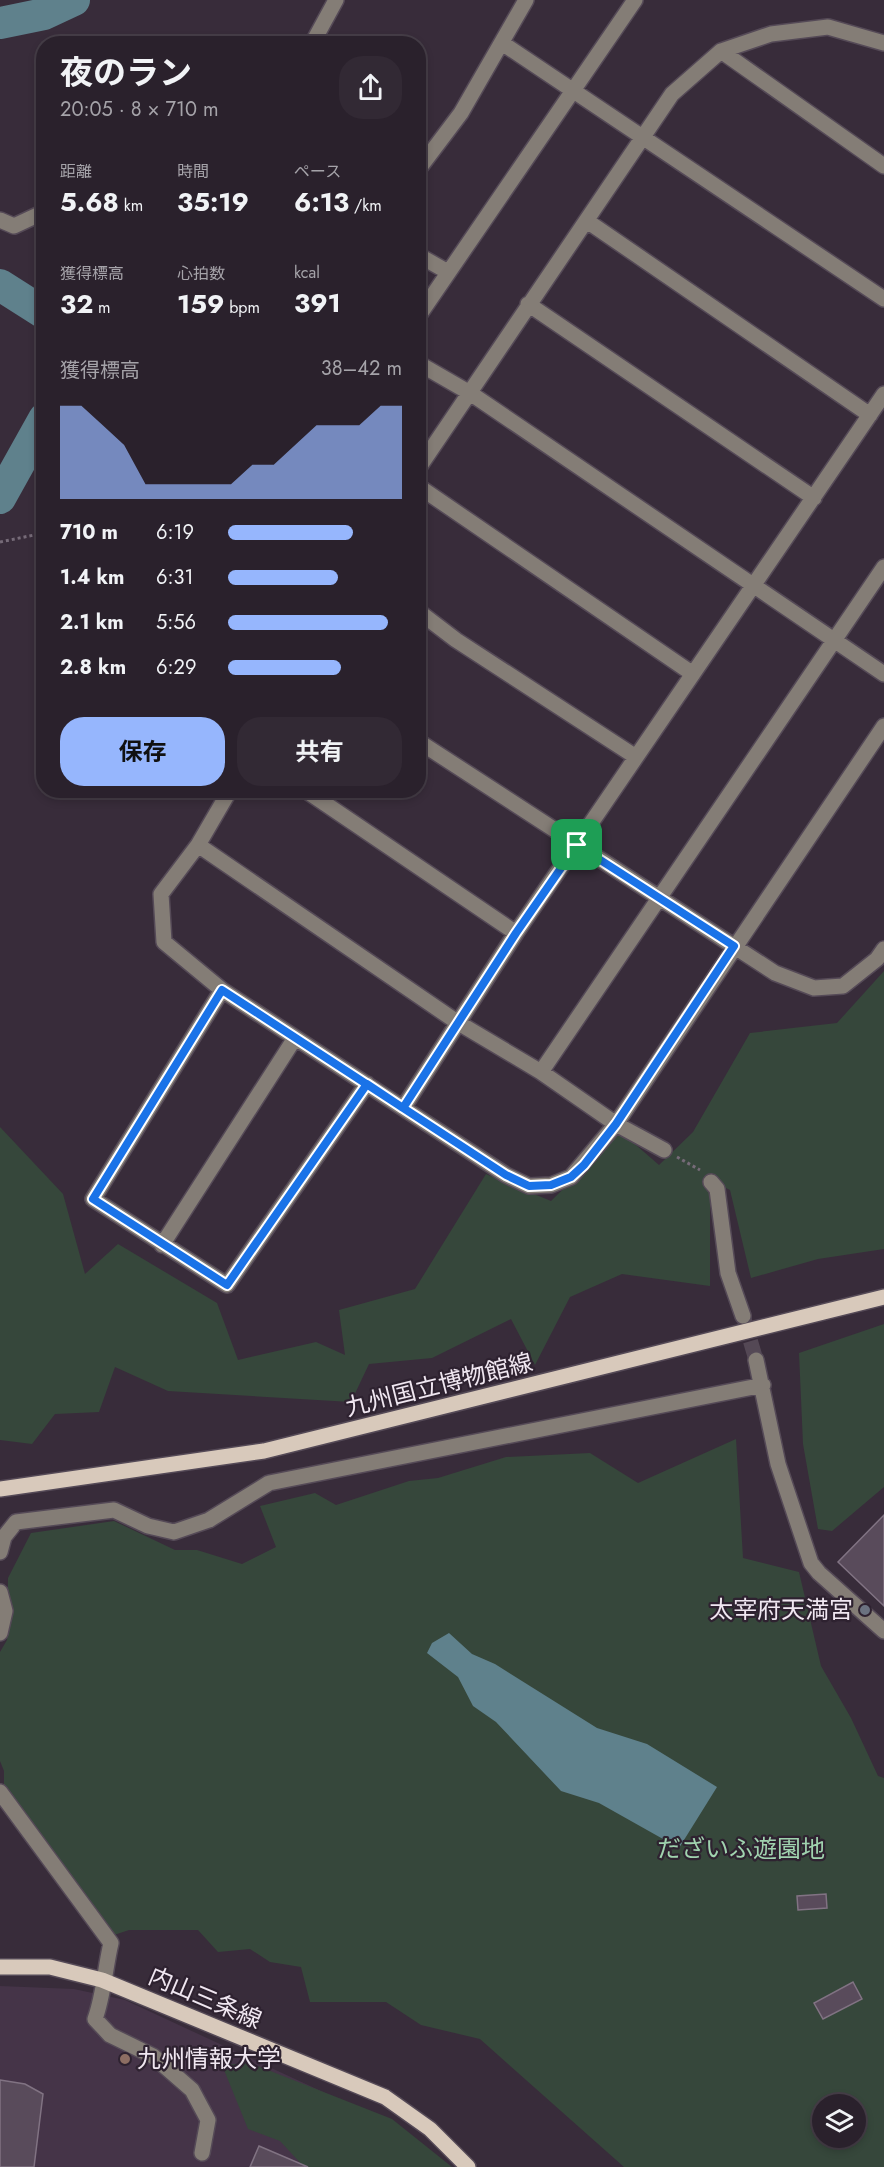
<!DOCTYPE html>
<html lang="ja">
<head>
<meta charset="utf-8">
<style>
  :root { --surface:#2a212c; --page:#322934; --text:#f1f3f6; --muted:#a5a3a9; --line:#463e48; --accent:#96b6fd }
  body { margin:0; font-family:Jost,"Noto Sans JP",sans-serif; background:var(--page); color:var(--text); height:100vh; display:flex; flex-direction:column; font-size:22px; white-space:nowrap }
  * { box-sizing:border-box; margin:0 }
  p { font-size:20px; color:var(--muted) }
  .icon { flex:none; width:33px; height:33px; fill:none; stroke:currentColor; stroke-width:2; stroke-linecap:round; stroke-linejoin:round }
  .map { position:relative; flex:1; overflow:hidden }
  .drawer { position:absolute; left:36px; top:36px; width:390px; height:762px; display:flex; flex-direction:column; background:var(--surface); border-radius:24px; box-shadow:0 3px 9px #0003,0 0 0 2px var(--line) }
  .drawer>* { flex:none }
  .fabs { position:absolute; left:812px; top:2094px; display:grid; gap:12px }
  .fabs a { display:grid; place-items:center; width:54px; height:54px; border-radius:50%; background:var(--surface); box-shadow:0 3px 9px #0003,0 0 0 2px var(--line); font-size:30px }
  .pin { position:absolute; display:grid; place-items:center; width:51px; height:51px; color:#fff; margin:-26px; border-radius:12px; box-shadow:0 3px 9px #0006 }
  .round { display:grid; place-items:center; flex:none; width:63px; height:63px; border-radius:24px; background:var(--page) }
  .overview { display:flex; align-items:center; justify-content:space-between; height:102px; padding:0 24px }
  h1 { font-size:33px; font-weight:700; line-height:45px }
  .metrics { display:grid; grid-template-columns:repeat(3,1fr); gap:9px; height:102px; padding:6px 24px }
  .metrics div { display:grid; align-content:center }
  .metrics b { font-size:26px; font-weight:700 }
  .metrics small { font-size:16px; font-weight:400 }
  .metrics p { font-size:16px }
  .chart { height:168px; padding:12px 24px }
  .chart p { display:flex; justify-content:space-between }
  .chart svg { width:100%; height:108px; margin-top:6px; fill:var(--accent); opacity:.7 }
  .cta { display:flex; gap:12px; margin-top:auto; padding:12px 24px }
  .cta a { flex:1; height:69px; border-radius:24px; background:var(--accent); color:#111; font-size:24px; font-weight:700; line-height:69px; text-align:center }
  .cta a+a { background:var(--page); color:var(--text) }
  ul { padding:0 24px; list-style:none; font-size:20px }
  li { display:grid; grid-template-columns:96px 72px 1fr; align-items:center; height:45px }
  li i { height:15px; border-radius:8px; background:var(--accent) }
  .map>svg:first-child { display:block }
  .built { fill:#453448 }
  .green { fill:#36473b; fill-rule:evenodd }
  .water { fill:#5f818c }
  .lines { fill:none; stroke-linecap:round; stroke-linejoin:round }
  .river { stroke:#5f818c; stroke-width:32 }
  .building { fill:#594b5b; stroke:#817383; stroke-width:1.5 }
  .minor-tunnel { stroke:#544855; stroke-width:15; stroke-dasharray:15 8; stroke-linecap:butt }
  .minor-casing { stroke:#554a57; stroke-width:18 }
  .major-casing { stroke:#554a57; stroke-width:18 }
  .path { stroke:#766b78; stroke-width:3; stroke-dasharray:3 3; stroke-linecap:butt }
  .minor { stroke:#847d76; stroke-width:15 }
  .major { stroke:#d8c9bb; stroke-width:15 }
  .route-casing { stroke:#fff; stroke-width:12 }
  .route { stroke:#1a73e8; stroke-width:8 }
  .worship-dot { fill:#6b7280; stroke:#2e2230; stroke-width:2 }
  .education-dot { fill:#8d6e63; stroke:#2e2230; stroke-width:2 }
  .labels { text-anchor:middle; stroke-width:4.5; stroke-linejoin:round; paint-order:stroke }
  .street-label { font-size:24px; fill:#f0e7f1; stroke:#2e2230 }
  .poi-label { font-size:24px; fill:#f0e7f1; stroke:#2e2230; text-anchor:end }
  .park-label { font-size:24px; fill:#a0d3af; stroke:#2e2230 }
</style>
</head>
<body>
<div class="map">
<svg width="884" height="2167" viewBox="0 0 884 2167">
  <rect width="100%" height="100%" fill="#382c3a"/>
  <path class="built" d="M0,1986L74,1989L125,2000L377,2117L375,2167H0Z"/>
  <path class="green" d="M884,971V1249L818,1259L751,1278L730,1190L710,1180V1286L622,1274L570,1297L535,1365L511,1319L432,1358L369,1364L351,1402L168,1391L115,1367L99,1412L55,1414L32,1444L0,1440V1127L63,1194L85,1274L118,1244L217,1303L238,1360L316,1342L345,1355L339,1310L415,1289L486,1174L551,1201L621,1132L659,1165L693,1132L750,1033L837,1023Z
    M884,1324V1487L832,1531L818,1529L803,1444L799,1353Z
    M736,1439L743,1558L799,1572L821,1666L851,1718L878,1776L884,1778V2167H624L480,2039L421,2025L386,2002H310L301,1967L270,1962L250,1949L218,1952L198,1930H129L111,1936L4,1791V1771L0,1761V1652L7,1640L8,1578L31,1533L114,1521L175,1550H197L242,1564L276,1547L260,1506L315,1493L336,1505L409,1481L438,1478L506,1457L590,1453L638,1483ZM822,2104H855V2138H822Z
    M250,2063L392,2119L452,2167H304L280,2141L248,2129L222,2065Z"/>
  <path class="water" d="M449,1633L472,1654L495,1664L597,1728L647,1744L717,1787L679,1848L599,1803L561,1791L496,1722L473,1706L458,1677L427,1653L432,1643Z"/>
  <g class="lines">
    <path class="river" d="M0,23L44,14L74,0
      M0,285L44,313
      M0,498L44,419"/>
  </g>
  <path class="building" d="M884,1515V1606L838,1562Z
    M826,1894L827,1908L798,1910L797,1896Z
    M853,1982L862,1999L823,2019L814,2003Z
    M0,2080L25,2084L43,2094L34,2167H0Z
    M259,2146L308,2167H250Z"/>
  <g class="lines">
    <path class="minor-tunnel" d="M744,1319L756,1360"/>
    <defs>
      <path id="minor" d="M502,43L884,299
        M312,44L336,0
        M721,51L884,166
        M418,170L461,113L526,0
        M0,220L14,226L44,212
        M587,221L870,415
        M418,255L448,272
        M528,304L814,498
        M418,317L635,0
        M418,363L470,393L884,674
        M418,469L672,94L721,51L771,34L828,27L884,43
        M418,486L693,674
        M418,611L456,640L636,757
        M418,741L775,973L814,988L843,986L877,959L884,949
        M230,790L198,845L161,894L164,942L222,990L403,1108L516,933L884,394
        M305,790L516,933
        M198,845L457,1022L541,1072L616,1124L664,1150
        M222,990L93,1199L227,1285L367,1084
        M541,1072L884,567
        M403,1108L506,1175L529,1186L551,1185L571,1177L616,1124L884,726
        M711,1182L717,1189L728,1273L743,1316
        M162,1245L295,1038
        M756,1360L778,1464L811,1563L819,1573L884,1631
        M0,1552L4,1537L16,1522L114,1510L148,1526L174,1532L209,1520L269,1483L763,1385
        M0,1592L5,1611L0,1633
        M0,1792L111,1943C105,1968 104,1994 95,2019L110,2035L153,2056L192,2090L208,2120L202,2153"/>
      <path id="major" d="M0,1489L264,1451L884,1297
        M0,1967H50L102,1980L385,2097L430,2129L468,2167"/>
    </defs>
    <use href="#minor" class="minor-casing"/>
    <use href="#major" class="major-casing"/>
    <path class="path" d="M0,542L44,533
      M677,1157L700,1170"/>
    <use href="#minor" class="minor"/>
    <use href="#major" class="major"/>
  </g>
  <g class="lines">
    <defs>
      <path id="route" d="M577,845L516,933L403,1108L367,1084L227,1285L93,1199L222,990C317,1052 412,1114 506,1175L529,1186L551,1185L571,1177L584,1165L616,1124L734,946L577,845"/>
    </defs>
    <use href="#route" class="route-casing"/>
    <use href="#route" class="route"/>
  </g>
  <circle class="worship-dot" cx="865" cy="1610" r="6"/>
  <circle class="education-dot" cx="125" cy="2059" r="6"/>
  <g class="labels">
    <g class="street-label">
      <text transform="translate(439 1385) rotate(-14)" y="8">九州国立博物館線</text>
      <text transform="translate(205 1998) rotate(23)" y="8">内山三条線</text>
    </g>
    <g class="poi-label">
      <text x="853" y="1618">太宰府天満宮</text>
      <text x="137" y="2067" text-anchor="start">九州情報大学</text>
    </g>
    <g class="park-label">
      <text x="741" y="1857">だざいふ遊園地</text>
    </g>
  </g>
</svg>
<div class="fabs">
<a><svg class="icon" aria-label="layers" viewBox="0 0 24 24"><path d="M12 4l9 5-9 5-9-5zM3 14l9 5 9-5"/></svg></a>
</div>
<div class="pin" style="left:577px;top:845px;background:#1e9e55"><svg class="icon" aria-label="arrive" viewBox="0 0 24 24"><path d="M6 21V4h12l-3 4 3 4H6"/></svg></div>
<section class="drawer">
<div class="overview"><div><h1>夜のラン</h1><p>20:05 · 8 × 710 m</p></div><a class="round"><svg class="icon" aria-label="share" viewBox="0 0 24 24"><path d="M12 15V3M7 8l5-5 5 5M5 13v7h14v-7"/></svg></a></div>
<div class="metrics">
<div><p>距離</p><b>5.68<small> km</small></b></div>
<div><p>時間</p><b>35:19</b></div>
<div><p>ペース</p><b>6:13<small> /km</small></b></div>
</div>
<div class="metrics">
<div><p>獲得標高</p><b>32<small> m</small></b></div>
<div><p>心拍数</p><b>159<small> bpm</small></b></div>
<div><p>kcal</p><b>391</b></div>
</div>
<div class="chart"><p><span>獲得標高</span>38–42 m</p>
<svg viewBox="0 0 160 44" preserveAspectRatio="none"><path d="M0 44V6L10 6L20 14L30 22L40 38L50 38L60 38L70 38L80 38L90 30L100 30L110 22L120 14L130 14L140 14L150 6L160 6V44z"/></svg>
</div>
<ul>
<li><b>710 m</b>6:19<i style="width:72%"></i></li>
<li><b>1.4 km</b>6:31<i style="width:63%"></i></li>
<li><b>2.1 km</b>5:56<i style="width:92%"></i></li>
<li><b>2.8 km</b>6:29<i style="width:65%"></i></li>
</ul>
<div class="cta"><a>保存</a><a>共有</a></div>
</section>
</div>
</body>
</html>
